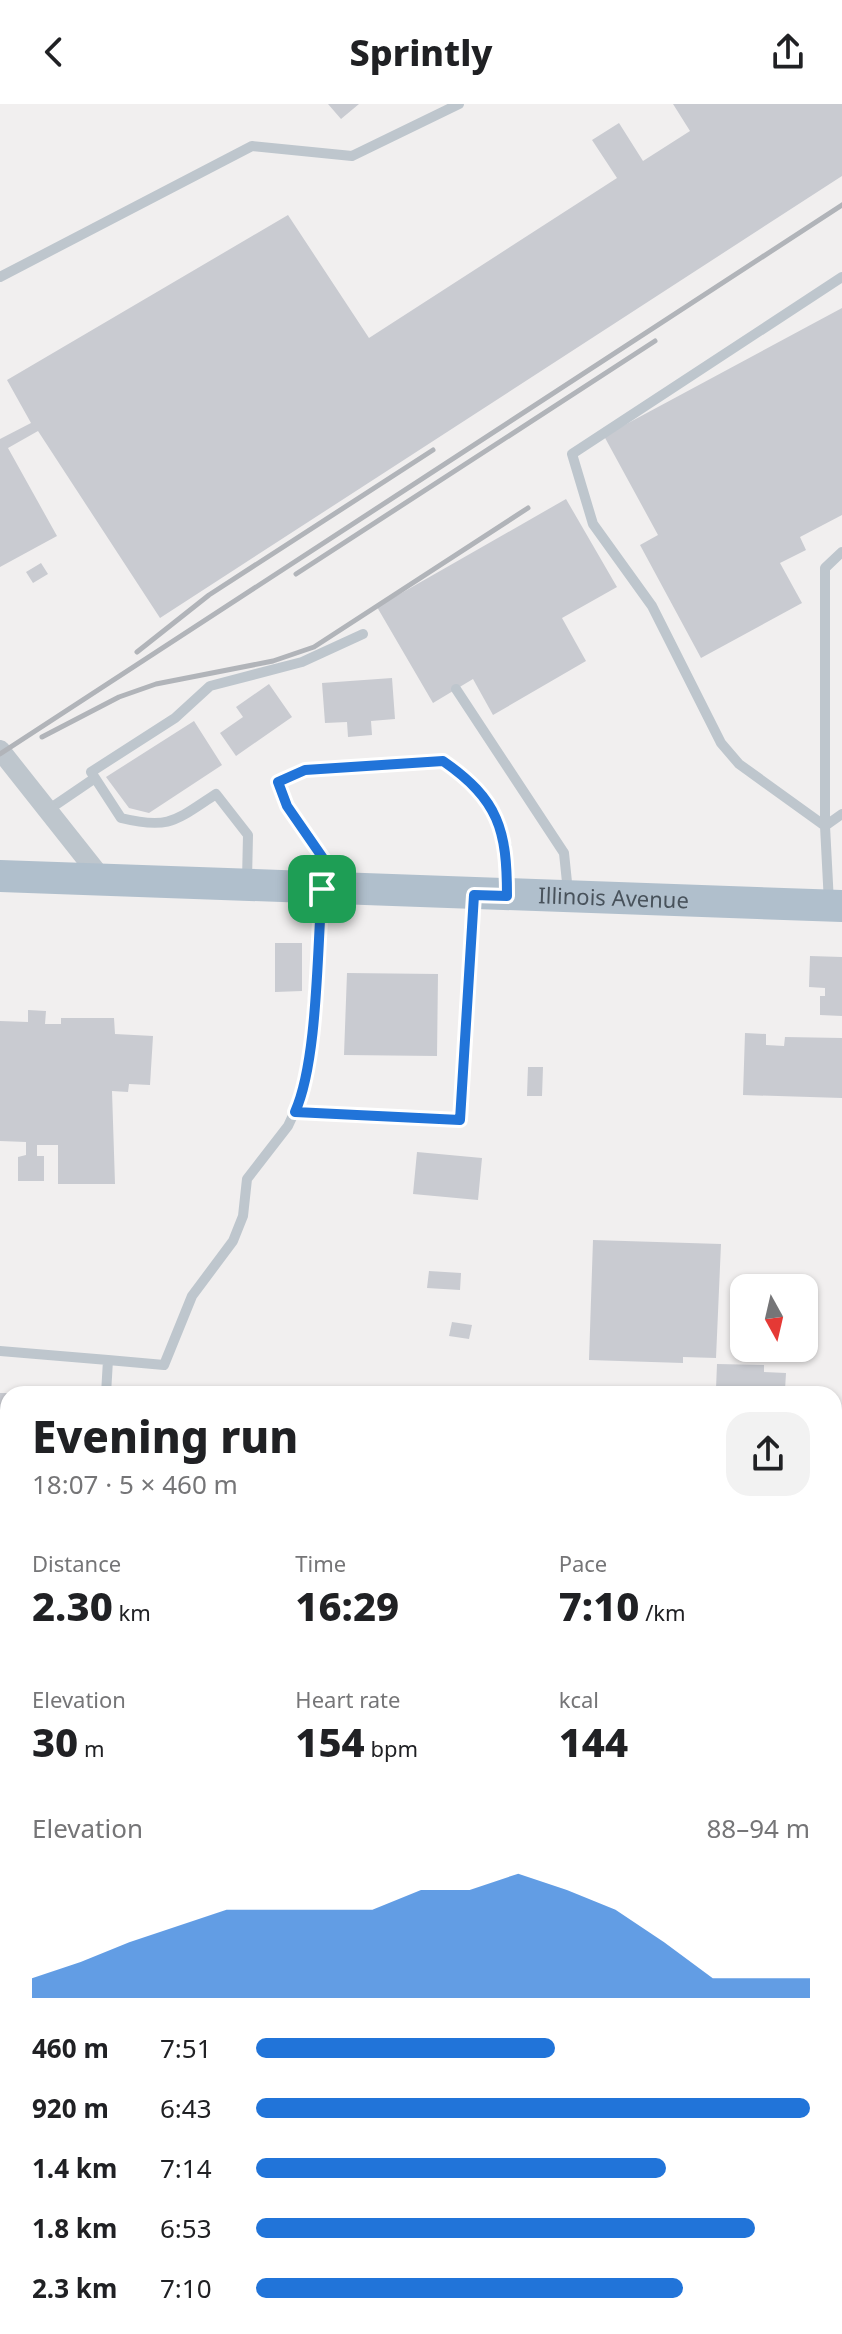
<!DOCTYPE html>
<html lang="en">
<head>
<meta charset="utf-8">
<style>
  :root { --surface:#fff; --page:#f2f2f2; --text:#202124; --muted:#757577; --accent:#2174d9 }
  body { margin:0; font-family:"Noto Sans",sans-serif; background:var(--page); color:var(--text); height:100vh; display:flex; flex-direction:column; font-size:30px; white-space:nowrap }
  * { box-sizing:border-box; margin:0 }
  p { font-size:26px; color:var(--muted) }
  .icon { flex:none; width:44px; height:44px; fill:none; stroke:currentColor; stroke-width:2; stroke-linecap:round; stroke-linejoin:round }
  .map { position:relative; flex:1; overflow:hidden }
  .sheet { position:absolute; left:0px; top:1282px; width:842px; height:948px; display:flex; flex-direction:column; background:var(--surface); border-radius:24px 24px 0 0; box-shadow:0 2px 6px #0004 }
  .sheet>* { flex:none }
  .needle { width:52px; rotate:172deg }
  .fabs { position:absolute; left:730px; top:1170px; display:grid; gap:16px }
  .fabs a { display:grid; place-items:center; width:88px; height:88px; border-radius:16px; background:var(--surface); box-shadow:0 2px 6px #0004; font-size:40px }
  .pin { position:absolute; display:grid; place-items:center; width:68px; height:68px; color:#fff; margin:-34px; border-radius:16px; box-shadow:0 4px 12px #0006 }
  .round { display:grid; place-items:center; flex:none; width:84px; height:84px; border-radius:24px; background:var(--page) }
  .headline { display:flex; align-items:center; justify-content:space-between; height:136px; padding:0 32px }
  h1 { font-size:44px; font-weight:800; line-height:60px }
  .figures { display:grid; grid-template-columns:repeat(3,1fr); gap:12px; height:136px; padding:8px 32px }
  .figures div { display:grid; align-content:center }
  .figures b { font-size:40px; font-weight:800 }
  .figures small { font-size:22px; font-weight:400 }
  .figures p { font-size:22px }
  .chart { height:224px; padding:16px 32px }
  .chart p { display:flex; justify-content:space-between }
  .chart svg { width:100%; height:144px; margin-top:8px; fill:var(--accent); opacity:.7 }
  ul { padding:0 32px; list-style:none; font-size:26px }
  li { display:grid; grid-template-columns:128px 96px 1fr; align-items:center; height:60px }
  li i { height:20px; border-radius:10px; background:var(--accent) }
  header { display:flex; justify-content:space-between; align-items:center; height:104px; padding:0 32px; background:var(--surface); font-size:36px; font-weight:800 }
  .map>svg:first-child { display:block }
  .building { fill:#c9cbd1 }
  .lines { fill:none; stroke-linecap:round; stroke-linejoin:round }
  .lane { stroke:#bec6cd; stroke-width:10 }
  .street { stroke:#bec6cd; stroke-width:20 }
  .primary { stroke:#b0bfcc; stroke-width:32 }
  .rail { stroke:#b1b4b9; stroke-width:5 }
  .route-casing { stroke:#fff; stroke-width:16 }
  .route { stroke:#2174d9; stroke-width:10 }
  .labels { text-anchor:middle; stroke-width:6; stroke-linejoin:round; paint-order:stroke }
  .street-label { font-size:22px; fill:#48525b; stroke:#fff }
</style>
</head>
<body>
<header><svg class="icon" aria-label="back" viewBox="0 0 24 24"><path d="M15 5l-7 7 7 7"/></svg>Sprintly<svg class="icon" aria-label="share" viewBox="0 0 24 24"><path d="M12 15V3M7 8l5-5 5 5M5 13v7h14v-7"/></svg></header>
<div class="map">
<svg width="842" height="2230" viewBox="0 0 842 2230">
  <rect width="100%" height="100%" fill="#f1efef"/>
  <path class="building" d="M328,0H359L341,15Z
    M673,0H842V72L160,514L38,327L8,344L57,432L0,463V335L31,319L7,276L288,111L369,234L617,74L592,36L619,19L643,57L690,27Z
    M842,204V411L800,433L806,446L780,459L802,499L701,554L640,441L658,431L604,332Z
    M566,395L617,483L562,514L586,557L493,611L473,575L433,599L377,503Z
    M41,459L48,470L33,479L26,468Z
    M392,574L395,615L371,617L372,631L348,633L347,618L325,619L322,579Z
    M269,580L292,613L236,652L220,629L243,613L236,603Z
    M194,617L222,661L149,709L129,704L106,673Z
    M275,839H302V887L275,888Z
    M810,852L842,853V912L820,911V892H825V884L809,883Z
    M347,869L438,870L437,952L344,951Z
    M28,906L46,907L45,920H61V914H114L115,930L153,932L150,981L129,980L128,988L112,987L115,1080H58V1041H37V1052H44V1077H18V1053L26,1051V1038L0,1037V917L28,918Z
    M745,929L766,930V941L784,942L785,933L842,934V994L743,991Z
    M528,963H543L542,992H527Z
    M417,1048L482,1054L478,1096L413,1090Z
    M593,1136L721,1140L716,1254L683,1253V1259L589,1256Z
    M429,1167L461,1169L460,1186L427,1184Z
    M452,1218L472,1221L469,1235L449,1232Z
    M717,1260L764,1261V1268L786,1269L785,1286L716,1285Z
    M0,1289H8V1378H0Z
    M834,1324L842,1328V1399L834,1402Z
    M0,1395H8V1441L0,1440Z
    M834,1418L842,1422V1489L834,1494Z
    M0,1781L8,1791V1831L0,1821Z
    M834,1876H842V1950H834Z
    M834,1988H842V2062H834Z"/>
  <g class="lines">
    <path class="lane" d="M0,173L252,42L352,52L459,0
      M456,585L564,749L568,788
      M95,674L91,668L175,614L210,582L302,558L363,530
      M48,706L95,674L121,714C170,726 176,716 216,690L248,731L247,776
      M825,722V464L842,448
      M825,722L842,710
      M340,779L287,702L278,678L305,666L443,657L464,672L494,707L507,743V786
      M829,799L825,722L739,660L721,639L652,502L593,420L572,350L842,173
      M295,1008L460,1016L474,793
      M0,1247L108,1256L106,1290
      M108,1256L164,1261L192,1192L233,1137L243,1112L247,1075L288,1022L301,994L309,949L321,787
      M834,1517H842
      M0,1576L8,1589
      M0,1611L8,1604
      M0,1663L8,1666
      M834,1796H842
      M834,2098H842
      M450,2222H452"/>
    <path class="street" d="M0,646L103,776"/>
    <path class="primary" id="s1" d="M0,772L842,802"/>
    <path class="rail" d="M296,470L655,237
      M137,548L209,491L433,346
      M42,633L119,593L156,580L273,557L314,543L528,404
      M0,650L842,101"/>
  </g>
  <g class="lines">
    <defs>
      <path id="route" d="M443,657C499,696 507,726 507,792L474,791L460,1016L295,1008C318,957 317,844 322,785L345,786L287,702L278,678L305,666Z"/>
    </defs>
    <use href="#route" class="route-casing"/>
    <use href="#route" class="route"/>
  </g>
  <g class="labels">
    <g class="street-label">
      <text dy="8" stroke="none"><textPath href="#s1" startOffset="614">Illinois Avenue</textPath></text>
    </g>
  </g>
</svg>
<div class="fabs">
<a><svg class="needle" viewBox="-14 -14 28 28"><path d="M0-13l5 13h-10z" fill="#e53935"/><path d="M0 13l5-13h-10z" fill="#757577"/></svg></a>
</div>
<div class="pin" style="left:322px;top:785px;background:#1e9e55"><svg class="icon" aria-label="arrive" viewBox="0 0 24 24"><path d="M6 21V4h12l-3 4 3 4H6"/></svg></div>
<section class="sheet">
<div class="headline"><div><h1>Evening run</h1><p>18:07 · 5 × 460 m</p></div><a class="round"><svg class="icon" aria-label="share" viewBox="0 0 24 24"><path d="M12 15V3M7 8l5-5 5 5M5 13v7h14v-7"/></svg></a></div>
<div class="figures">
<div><p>Distance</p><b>2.30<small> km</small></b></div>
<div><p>Time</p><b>16:29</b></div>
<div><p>Pace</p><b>7:10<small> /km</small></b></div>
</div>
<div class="figures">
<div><p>Elevation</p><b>30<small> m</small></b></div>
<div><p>Heart rate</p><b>154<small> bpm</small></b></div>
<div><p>kcal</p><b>144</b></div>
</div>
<div class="chart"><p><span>Elevation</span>88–94 m</p>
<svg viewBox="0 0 160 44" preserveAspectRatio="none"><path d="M0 44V38L10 33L20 27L30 22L40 17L50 17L60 17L70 17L80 11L90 11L100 6L110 11L120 17L130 27L140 38L150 38L160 38V44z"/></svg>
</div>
<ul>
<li><b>460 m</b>7:51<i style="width:54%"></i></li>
<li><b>920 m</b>6:43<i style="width:100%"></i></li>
<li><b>1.4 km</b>7:14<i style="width:74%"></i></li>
<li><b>1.8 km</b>6:53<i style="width:90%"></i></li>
<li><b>2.3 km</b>7:10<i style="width:77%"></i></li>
</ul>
</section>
</div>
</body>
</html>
